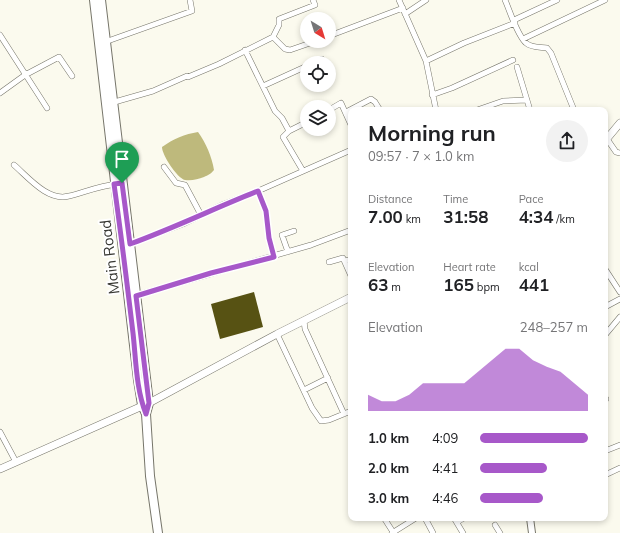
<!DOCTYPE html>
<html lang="en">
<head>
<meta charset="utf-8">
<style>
  :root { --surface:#fff; --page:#f2f2f2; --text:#202124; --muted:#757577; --accent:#a758c9 }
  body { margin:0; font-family:Mulish,sans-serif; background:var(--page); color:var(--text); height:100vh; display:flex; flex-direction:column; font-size:15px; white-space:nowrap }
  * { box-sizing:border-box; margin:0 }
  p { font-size:13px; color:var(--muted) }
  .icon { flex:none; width:22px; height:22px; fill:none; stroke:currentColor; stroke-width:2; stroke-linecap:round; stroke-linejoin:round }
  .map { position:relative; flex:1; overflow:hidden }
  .sheet { position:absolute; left:348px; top:107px; width:260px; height:414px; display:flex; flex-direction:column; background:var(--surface); border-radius:8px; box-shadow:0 2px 6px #0003 }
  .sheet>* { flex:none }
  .needle { width:26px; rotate:142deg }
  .fabs { position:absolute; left:300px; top:12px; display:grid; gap:8px }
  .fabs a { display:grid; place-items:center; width:36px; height:36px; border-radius:50%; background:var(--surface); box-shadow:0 2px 6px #0003; font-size:20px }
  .pin { position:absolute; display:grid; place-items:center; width:34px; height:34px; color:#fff; margin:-41px -17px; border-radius:50% 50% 50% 0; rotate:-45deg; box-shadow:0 0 4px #0007 }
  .pin .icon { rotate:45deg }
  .round { display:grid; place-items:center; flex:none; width:42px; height:42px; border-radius:21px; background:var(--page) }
  .overview { display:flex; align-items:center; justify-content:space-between; height:68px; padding:0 20px }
  h1 { font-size:22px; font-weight:700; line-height:30px }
  .figures { display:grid; grid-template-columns:repeat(3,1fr); gap:6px; height:68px; padding:4px 20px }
  .figures div { display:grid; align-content:center }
  .figures b { font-size:17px; font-weight:700 }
  .figures small { font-size:11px; font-weight:400 }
  .figures p { font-size:11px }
  .chart { height:112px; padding:8px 20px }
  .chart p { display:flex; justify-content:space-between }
  .chart svg { width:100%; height:72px; margin-top:4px; fill:var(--accent); opacity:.7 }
  ul { padding:0 20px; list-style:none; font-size:13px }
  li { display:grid; grid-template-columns:64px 48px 1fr; align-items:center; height:30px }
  li i { height:10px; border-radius:5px; background:var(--accent) }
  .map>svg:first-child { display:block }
  .water { fill:#beb97c }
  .building { fill:#575213 }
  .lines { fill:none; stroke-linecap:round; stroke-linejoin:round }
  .minor-casing { stroke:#76756a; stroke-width:6 }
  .tertiary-casing { stroke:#76756a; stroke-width:8 }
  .secondary-casing { stroke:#76756a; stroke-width:8 }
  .primary-casing { stroke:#76756a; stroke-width:10 }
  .minor { stroke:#fff; stroke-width:5 }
  .tertiary { stroke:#fff; stroke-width:6 }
  .secondary { stroke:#fff; stroke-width:7 }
  .primary { stroke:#fff; stroke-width:8 }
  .route-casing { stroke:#fff; stroke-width:8 }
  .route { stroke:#a758c9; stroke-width:5 }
  .labels { text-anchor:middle; stroke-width:4; stroke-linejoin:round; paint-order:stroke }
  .street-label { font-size:15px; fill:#383833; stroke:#fff }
</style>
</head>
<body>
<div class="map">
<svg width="620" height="533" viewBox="0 0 620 533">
  <rect width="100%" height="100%" fill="#fbfaee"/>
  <path class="water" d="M198,132C206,143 212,157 214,170C211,174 208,175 204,177C198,179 192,181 185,180C177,178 162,155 162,147C173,139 185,134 198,132Z"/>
  <path class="building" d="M254,292L263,327L220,339L211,304Z"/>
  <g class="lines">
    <defs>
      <path id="minor" d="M399,0L426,61L436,110
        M505,0C510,11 517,35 526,43C531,48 541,47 547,48L551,53L574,110
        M405,14L426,0
        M514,20L557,0
        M0,35L47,108
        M329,36L403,8
        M273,37L285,49L290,50L316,41
        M523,39L605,0
        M105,42L192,11L190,0
        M245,50L275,111L282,118L289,131
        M426,61L464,43L515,23
        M313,63L322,59
        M517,67L530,110
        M263,86L307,66
        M0,93L25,75L59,57L72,76
        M432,95L452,88L513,60
        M111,103L153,91L187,76L188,77L219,64L273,37L279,25V19L315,5L313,0
        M329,110L341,103L351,125
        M477,110L503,101L527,100
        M346,114L348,111L371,99L375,102L380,110
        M607,139L616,152L620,153
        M14,165C28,177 48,202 69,196C85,192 99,186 117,184
        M164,167L176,183L185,185L201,215
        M303,171L283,137L289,131L307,122
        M258,191L266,211L269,238L274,257
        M130,244L183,224L224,204L258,191L351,150
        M288,252L282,235L294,231
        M345,261L351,259
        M329,262L343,258L351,276
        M605,269L620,292
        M134,296L311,245L351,230
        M605,307L620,299
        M304,321L305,329L344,414
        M277,334L312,408L321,421L329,420L351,411
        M605,335L620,317
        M304,390L328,378
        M605,399H606
        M0,432L16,462
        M605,451L620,445
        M605,475L620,468
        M384,518L393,532
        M425,518L433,533
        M454,518L463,533
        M457,522L464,518
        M495,525L500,533
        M392,533L416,518"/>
      <path id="tertiary" d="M530,518L532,533"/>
      <path id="secondary" d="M605,141L620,123
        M0,469L149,403L277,334L351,297"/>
      <path id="primary" d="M94,0L138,380L142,405L146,414L150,476L158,533
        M101,0L149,403L146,414"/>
    </defs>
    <use href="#minor" class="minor-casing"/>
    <use href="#tertiary" class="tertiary-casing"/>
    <use href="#secondary" class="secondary-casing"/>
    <use href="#primary" class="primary-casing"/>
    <use href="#minor" class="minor"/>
    <use href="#tertiary" class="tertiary"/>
    <use href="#secondary" class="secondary"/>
    <use href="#primary" class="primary"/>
  </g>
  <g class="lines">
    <defs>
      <path id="route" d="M122,183L130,244C174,228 215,208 258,191L266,211L269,238L274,257L211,273L136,296L149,403L146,414C136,389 136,360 133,333C127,283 121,234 114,184Z"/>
    </defs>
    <use href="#route" class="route-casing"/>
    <use href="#route" class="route"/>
  </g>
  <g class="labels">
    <g class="street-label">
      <text transform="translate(110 257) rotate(-97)" y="5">Main Road</text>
    </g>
  </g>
</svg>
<div class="fabs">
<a><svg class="needle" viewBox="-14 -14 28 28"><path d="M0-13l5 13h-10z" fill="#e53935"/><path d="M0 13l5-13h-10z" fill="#757577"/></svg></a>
<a><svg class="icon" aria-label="locate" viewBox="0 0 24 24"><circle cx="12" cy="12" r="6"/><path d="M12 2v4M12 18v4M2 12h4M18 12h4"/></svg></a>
<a><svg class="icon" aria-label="layers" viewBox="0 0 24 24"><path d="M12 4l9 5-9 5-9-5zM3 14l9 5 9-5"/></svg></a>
</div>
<div class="pin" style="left:122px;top:183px;background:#1e9e55"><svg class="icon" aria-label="arrive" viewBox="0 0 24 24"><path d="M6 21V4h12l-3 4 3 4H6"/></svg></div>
<section class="sheet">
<div class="overview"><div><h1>Morning run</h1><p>09:57 · 7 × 1.0 km</p></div><a class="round"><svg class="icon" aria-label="share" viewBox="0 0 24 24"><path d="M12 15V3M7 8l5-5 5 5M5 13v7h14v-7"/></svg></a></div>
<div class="figures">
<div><p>Distance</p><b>7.00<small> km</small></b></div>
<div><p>Time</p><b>31:58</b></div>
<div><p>Pace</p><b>4:34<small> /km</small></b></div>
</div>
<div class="figures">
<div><p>Elevation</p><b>63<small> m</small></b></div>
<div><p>Heart rate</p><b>165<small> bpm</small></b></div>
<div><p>kcal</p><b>441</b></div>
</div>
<div class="chart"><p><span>Elevation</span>248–257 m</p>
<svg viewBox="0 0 160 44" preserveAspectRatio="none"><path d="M0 44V34L10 38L20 38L30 34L40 27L50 27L60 27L70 27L80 20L90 13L100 6L110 6L120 13L130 17L140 20L150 27L160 34V44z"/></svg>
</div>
<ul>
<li><b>1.0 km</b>4:09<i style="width:100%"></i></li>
<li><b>2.0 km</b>4:41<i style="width:62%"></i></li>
<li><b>3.0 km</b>4:46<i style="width:58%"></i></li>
</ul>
</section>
</div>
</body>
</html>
